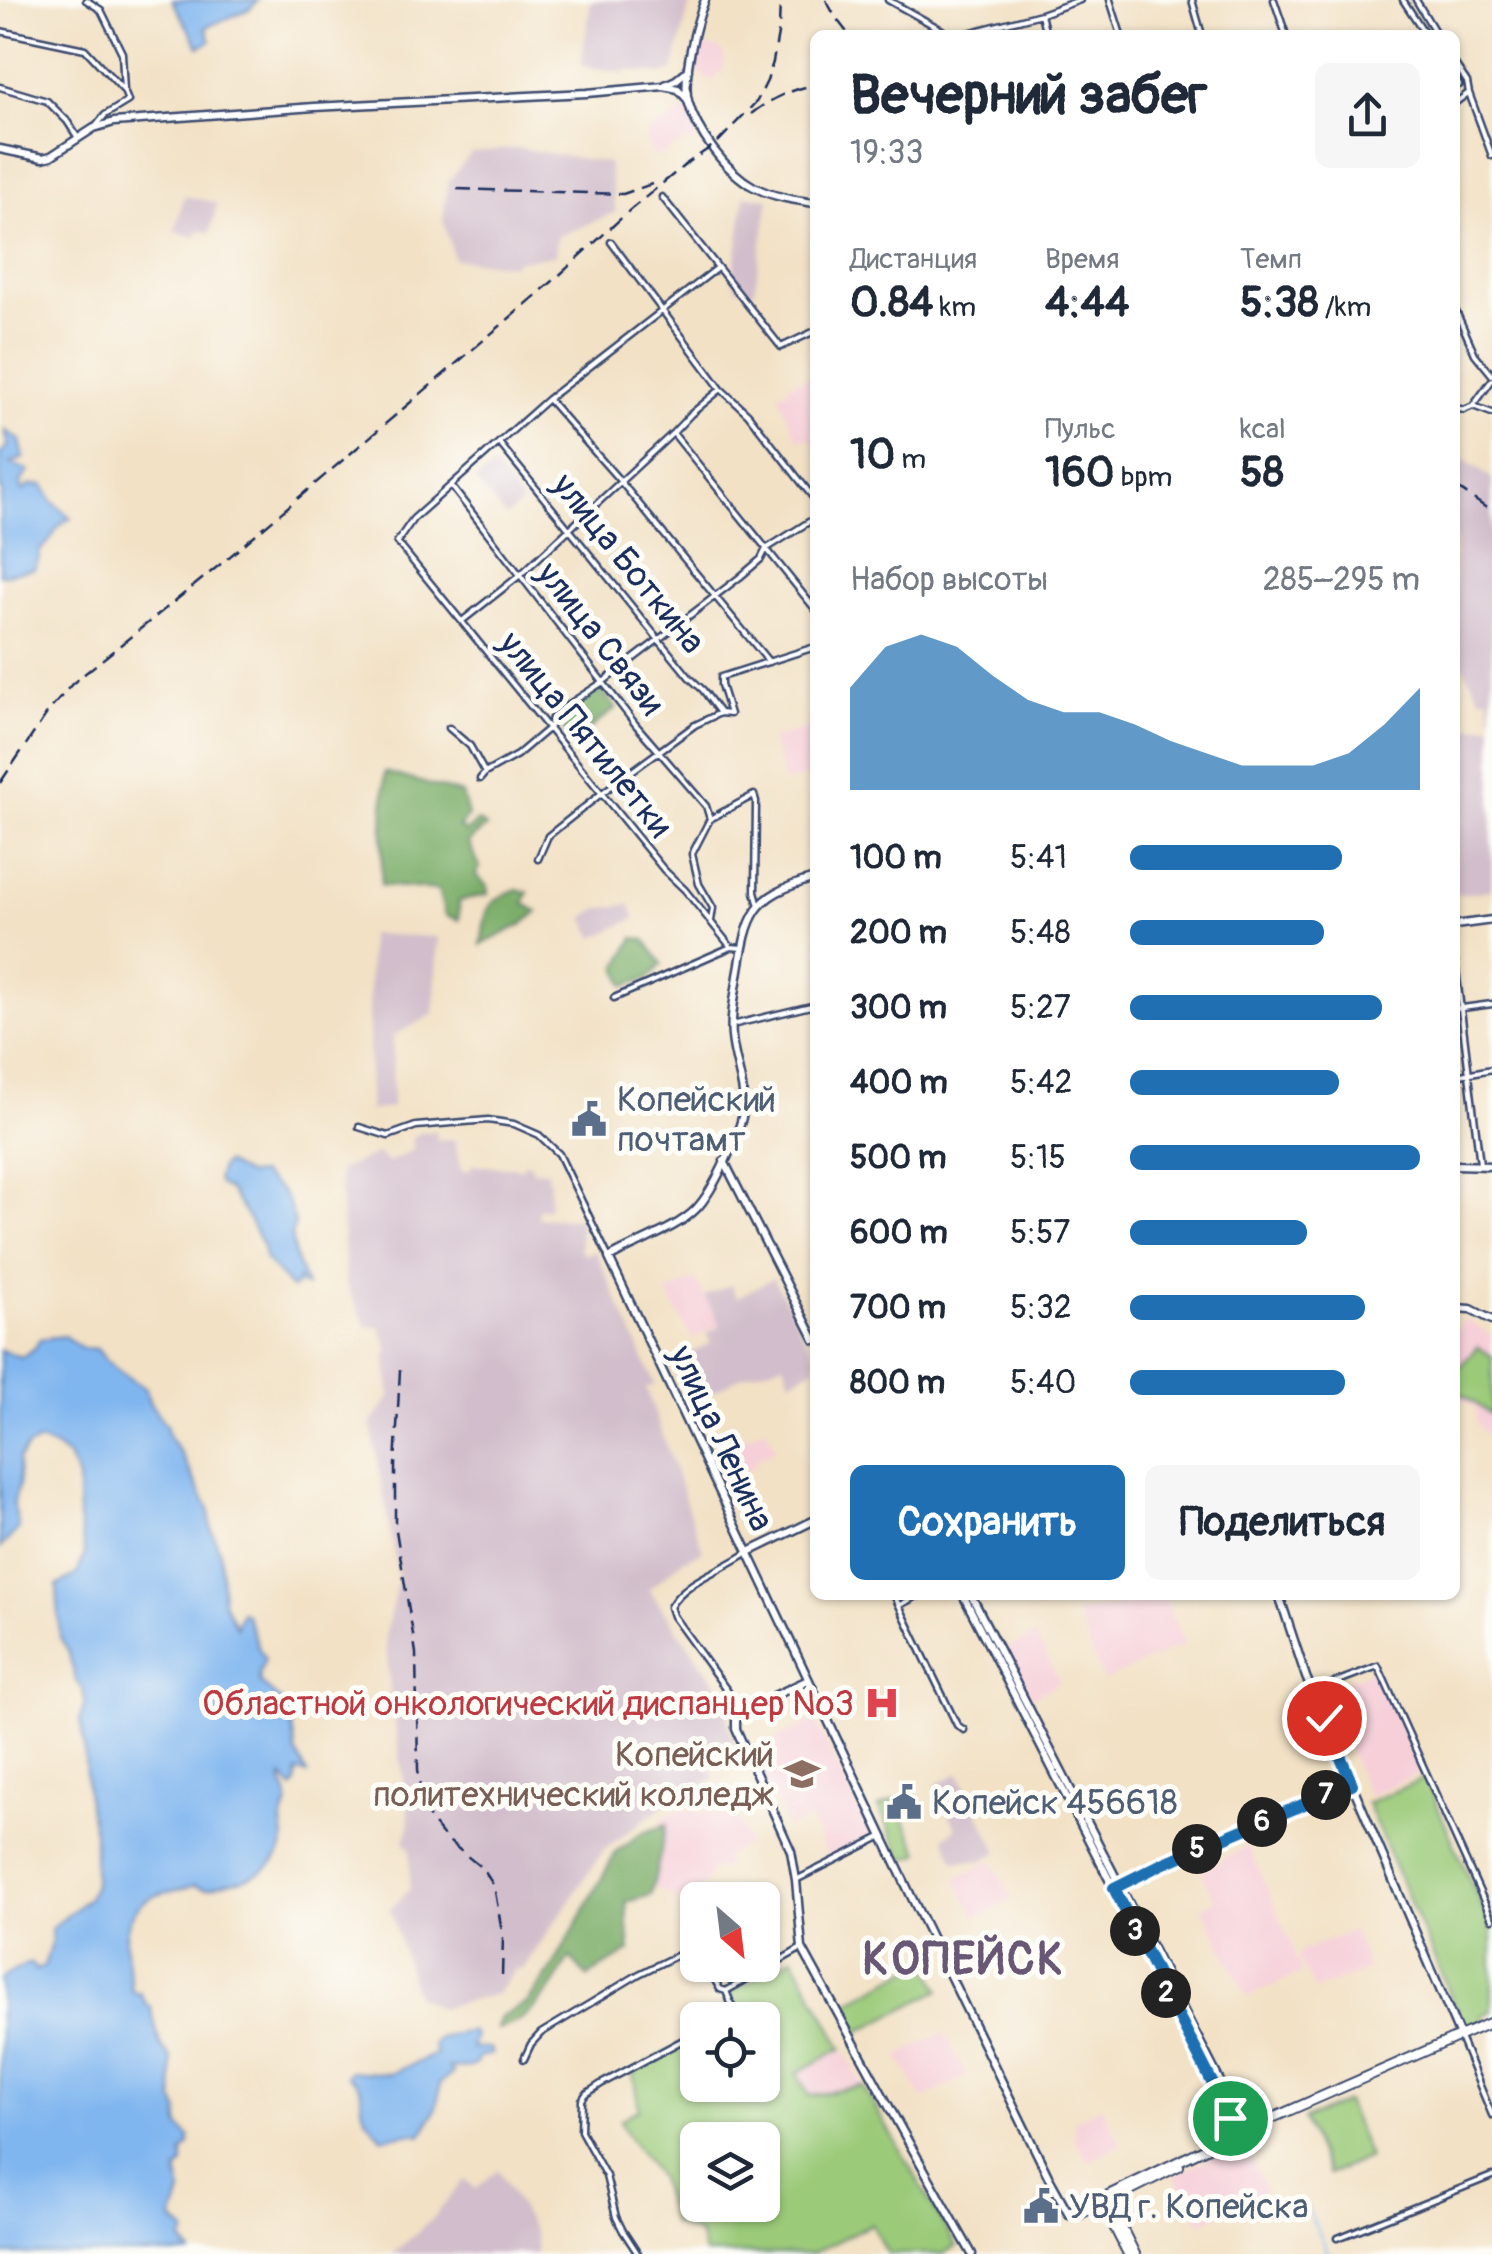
<!DOCTYPE html>
<html lang="ru">
<head>
<meta charset="utf-8">
<style>
  :root { --surface:#fff; --page:#f6f6f7; --text:#1f2937; --muted:#747a83; --accent:#1f6fb2 }
  body { margin:0; font-family:Pangolin,sans-serif; background:var(--page); color:var(--text); height:100vh; display:flex; flex-direction:column; font-size:38px; white-space:nowrap }
  * { box-sizing:border-box; margin:0 }
  p { font-size:32px; color:var(--muted) }
  .icon { flex:none; width:55px; height:55px; fill:none; stroke:currentColor; stroke-width:2; stroke-linecap:round; stroke-linejoin:round }
  .map { position:relative; flex:1; overflow:hidden }
  .panel { position:absolute; left:810px; top:30px; width:650px; height:1570px; display:flex; flex-direction:column; background:var(--surface); border-radius:15px; box-shadow:0 2px 8px #0004 }
  .panel>* { flex:none }
  .needle { width:65px; rotate:152deg }
  .buttons { position:absolute; left:680px; top:1882px; display:grid; gap:20px }
  .buttons a { display:grid; place-items:center; width:100px; height:100px; border-radius:15px; background:var(--surface); box-shadow:0 2px 8px #0004; font-size:50px }
  .pin { position:absolute; display:grid; place-items:center; width:85px; height:85px; color:#fff; margin:-42px; border:5px solid #fff; border-radius:50%; box-shadow:0 2px 10px #0007 }
  .km { position:absolute; width:50px; height:50px; margin:-25px; border-radius:50%; background:#222; color:#fff; font-size:28px; line-height:50px; text-align:center }
  .round { display:grid; place-items:center; flex:none; width:105px; height:105px; border-radius:15px; background:var(--page) }
  .overview { display:flex; align-items:center; justify-content:space-between; height:170px; padding:0 40px }
  h1 { font-size:55px; font-weight:800; line-height:75px }
  .metrics { display:grid; grid-template-columns:repeat(3,1fr); gap:15px; height:170px; padding:10px 40px }
  .metrics div { display:grid; align-content:center }
  .metrics b { font-size:42px; font-weight:800 }
  .metrics small { font-size:28px; font-weight:400 }
  .metrics p { font-size:28px }
  .chart { height:280px; padding:20px 40px }
  .chart p { display:flex; justify-content:space-between }
  .chart svg { width:100%; height:180px; margin-top:10px; fill:var(--accent); opacity:.7 }
  .primary-button { display:flex; gap:20px; margin-top:auto; padding:20px 40px }
  .primary-button a { flex:1; height:115px; border-radius:15px; background:var(--accent); color:#fff; font-size:40px; font-weight:800; line-height:115px; text-align:center }
  .primary-button a+a { background:var(--page); color:var(--text) }
  ul { padding:0 40px; list-style:none; font-size:32px }
  li { display:grid; grid-template-columns:160px 120px 1fr; align-items:center; height:75px }
  li i { height:25px; border-radius:12px; background:var(--accent) }
  .map>svg:first-child { display:block }
  .built { fill:#f6cfd9 }
  .industrial { fill:#d1bdcb }
  .green { fill:#9bca79; stroke:#5b7c6c; stroke-width:2.5; fill-rule:evenodd }
  .forest { fill:#7cae69; stroke:#4c6e64; stroke-width:2.5 }
  .water { fill:#80b6ef; stroke:#4e72a6; stroke-width:2.5 }
  .lines { fill:none; stroke-linecap:round; stroke-linejoin:round }
  .stream { stroke:#80b6ef; stroke-width:2.5 }
  .street-casing { stroke:#3b4a6d; stroke-width:9 }
  .secondary-casing { stroke:#3b4a6d; stroke-width:11 }
  .primary-casing { stroke:#3b4a6d; stroke-width:12 }
  .street { stroke:#fff; stroke-width:4 }
  .secondary { stroke:#fff; stroke-width:6 }
  .primary { stroke:#fff; stroke-width:8 }
  .rail { stroke:#1b2f5e; stroke-width:2.5; stroke-dasharray:15 8; stroke-linecap:butt }
  .route-casing { stroke:#fff; stroke-width:20 }
  .route { stroke:#1f6fb2; stroke-width:12 }
  .labels { text-anchor:middle; stroke-width:10; stroke-linejoin:round; paint-order:stroke }
  .street-label { font-size:35px; fill:#1b2f5e; stroke:#fdfcf7 }
  .service-label { font-size:35px; fill:#4e5e75; stroke:#fdfcf7; text-anchor:start }
  .health-label { font-size:35px; fill:#be3a42; stroke:#fdfcf7; text-anchor:end }
  .education-label { font-size:35px; fill:#785e54; stroke:#fdfcf7; text-anchor:end }
  .district-label { font-size:45px; font-weight:bold; letter-spacing:2.5px; fill:#695875; stroke:#fdfcf7 }
</style>
</head>
<body>
<div class="map">
<svg width="1492" height="2254" viewBox="0 0 1492 2254">
  <rect width="100%" height="100%" fill="#fdfcf7"/>
  <filter id="ink" filterUnits="userSpaceOnUse"><feTurbulence type="fractalNoise" baseFrequency=".01" numOctaves="2"/><feDisplacementMap in="SourceGraphic" scale="20" xChannelSelector="R" yChannelSelector="G"/><feConvolveMatrix kernelMatrix="1 2 1 2 8 2 1 2 1" color-interpolation-filters="sRGB"/></filter>
  <filter id="wash" filterUnits="userSpaceOnUse"><feTurbulence type="fractalNoise" baseFrequency=".0048" numOctaves="4" result="noise"/><feDisplacementMap in="SourceGraphic" scale="40" xChannelSelector="R" yChannelSelector="G"/><feGaussianBlur stdDeviation="2.25" result="paint"/><feColorMatrix in="noise" values="0 0 0 0 0 0 0 0 0 0 0 0 0 0 0 0 0 1.4 0 .05"/><feComposite in="paint" operator="in"/></filter>
  <g filter="url(#wash)">
    <rect width="100%" height="100%" fill="#f2e1c5"/>
    <path class="built" d="M697,36L704,45L718,49L724,54L725,60L722,73H716V80L705,79L703,72L695,76L691,83V70Z
      M686,105L703,135L654,157L646,141L648,132L682,113Z
      M815,373V448L809,437L798,440L778,394L787,390L790,385Z
      M815,726V774L784,783L772,739Z
      M695,1279L720,1325L692,1339L667,1293Z
      M1465,1319L1492,1336V1442L1476,1422V1408L1455,1396V1333Z
      M765,1428L776,1449L754,1460L756,1465L726,1480L713,1453Z
      M1164,1598L1184,1644L1104,1681L1075,1613Z
      M1035,1635L1060,1682L1030,1698L1005,1650Z
      M1376,1669L1420,1773L1368,1796L1324,1690Z
      M815,1720L872,1839L829,1859L810,1818L788,1828L751,1750Z
      M682,1808L736,1817L748,1844L725,1856L726,1869H710L708,1880L685,1905L651,1885L649,1847L662,1819Z
      M1248,1846L1294,1950L1293,1953L1302,1973L1247,1997L1202,1907L1215,1901L1201,1870Z
      M992,1860L1012,1899L976,1918L956,1879Z
      M1353,1930L1368,1970L1315,1990L1298,1958L1301,1952Z
      M944,2032L967,2076L922,2099L899,2056Z
      M842,2048L863,2086L809,2096L797,2073Z
      M1101,2106L1121,2144L1088,2162L1075,2140L1074,2121Z
      M1242,2144L1266,2191L1201,2223L1174,2175Z"/>
    <path class="industrial" d="M591,0H691L673,70L663,74L626,70L625,73L581,66Z
      M518,148L608,163L616,212L557,237L555,255L515,261V265L454,259L443,220L448,182L471,153Z
      M745,195L769,199L754,292L737,288L733,280Z
      M184,196L217,203L210,233L198,230L196,237L175,232Z
      M1455,452L1492,479V722L1488,695L1481,698L1455,653Z
      M494,466L522,503L506,517L475,481Z
      M1492,724V890L1455,895V730Z
      M630,904L636,918L595,938L584,918L597,909Z
      M369,934L438,937L434,1014L393,1036L392,1107L369,1111Z
      M436,1131V1139H454L461,1170L470,1171L471,1165L523,1168L524,1163L532,1164V1170L548,1171L547,1179L550,1180L549,1208L538,1209V1218L580,1219V1250L585,1255L595,1250L655,1384L646,1388L703,1551L683,1560L649,1589L734,1709L727,1713L734,1746L717,1755H711L706,1760L715,1778L677,1802L664,1805L604,1850L523,1969L515,1970L497,1994L440,2008L416,1996L390,1909L410,1889V1849L404,1842L409,1826L408,1807L391,1702L385,1636L397,1584V1571L371,1424L390,1397L386,1354L390,1352L380,1327H367L346,1284L339,1171L378,1153L388,1163L412,1150V1137L422,1132Z
      M773,1278L815,1356V1367L791,1380L784,1363L739,1377L694,1403L672,1362L711,1343L707,1333L721,1326L705,1296L731,1285L737,1298Z
      M959,1773L998,1852L982,1861H955L944,1838L956,1828L935,1785Z
      M498,2169L535,2234L537,2254H392L433,2218L465,2179L476,2189Z"/>
    <path class="green" d="M1477,1347L1492,1356V1415L1455,1389V1373Z
      M1425,1778L1492,1930V2011L1482,2016L1484,2022L1470,2029L1463,2024L1367,1803Z
      M895,1800L920,1853L904,1860L879,1807Z
      M793,1957L842,2048L797,2073L809,2096L863,2086L956,2246L943,2254H888L871,2224L811,2254H704L699,2234L672,2223L659,2178L627,2135L620,2120L639,2109L633,2073L697,2034L698,2085H762V2020H722L738,2011L729,1993ZM698,2140H762V2205H698Z
      M925,1961L940,1990L858,2032L844,2005Z
      M1346,2102L1369,2157L1328,2175L1304,2119Z"/>
    <path class="forest" d="M601,688L616,708L571,744L562,726L568,718L566,713Z
      M385,772L462,794L468,816L459,827L466,832L478,821L486,827L468,842L480,867L476,875L487,886L488,894L459,901V920L445,915L438,890L381,885Z
      M517,889L528,892L524,903L538,912L523,924L481,945C487,911 482,903 517,889Z
      M634,938L645,940L662,964L649,978L625,986L618,967Z
      M667,1824L651,1895L626,1902L630,1951L587,1977L570,1957C554,1986 533,2022 497,2029L500,2018L528,2002L553,1967L615,1854L639,1834Z"/>
    <path class="water" d="M172,0H258L250,9L206,27L211,41L199,47Z
      M5,430L20,440L24,458L11,463L29,471L21,482L23,491L30,485H43L52,501L71,518C51,528 57,538 40,550L39,559L34,569L0,575V506L3,490H0V454L8,446Z
      M225,1163L247,1175L260,1174L281,1191L289,1204L295,1225L291,1234L295,1257L306,1286L300,1284L298,1279L295,1287L291,1288L265,1259L263,1247L251,1223L230,1191L220,1185L217,1180L221,1167Z
      M64,1336L82,1348L97,1349C110,1367 127,1377 146,1389L149,1402L166,1425L169,1437L180,1452L209,1509L211,1528L220,1552L223,1601L236,1627L241,1612L246,1614L258,1647L265,1659L259,1673L260,1683L289,1708L296,1752L307,1774L297,1772L296,1784L293,1789L282,1777C282,1785 288,1792 288,1799C289,1806 283,1815 282,1823C282,1831 286,1839 283,1846C276,1868 253,1878 233,1881C219,1883 208,1893 195,1885C181,1890 160,1892 148,1899C115,1919 127,1959 132,1990L134,1993H140L146,2004L151,2007L160,2045L171,2058L174,2100L179,2110V2121L180,2127L189,2137L190,2145L183,2152V2165L178,2170C177,2179 182,2183 181,2192C179,2201 175,2209 173,2220L186,2232L182,2242L192,2254H0V1979L27,1964H32L35,1970L44,1966L52,1940L51,1929L88,1898L94,1884V1832L88,1807L84,1744L80,1720L85,1702L83,1689L76,1681L68,1651L60,1638L57,1586L77,1574L85,1555L79,1520L78,1479L68,1457L55,1447L40,1441L27,1447L18,1460L19,1485L13,1503L19,1528L0,1548V1350L21,1357L35,1348L40,1339Z
      M470,2031L475,2036L471,2048H490L492,2054L478,2057L476,2064L470,2067L449,2068L453,2073L440,2083C440,2102 432,2120 421,2135L414,2133L383,2138C376,2131 366,2121 363,2111C357,2092 369,2089 347,2076L350,2071L390,2074L436,2054L433,2045L438,2038Z"/>
    <g class="lines">
      <path class="stream" d="M1305,2205L1329,2254"/>
    </g>
  </g>
  <g filter="url(#ink)">
    <g class="lines">
      <defs>
        <path id="street" d="M86,0L101,10L122,53L124,91L128,101L105,115L96,126
          M888,0L951,35
          M1110,0L1121,35
          M1192,0L1202,35
          M1274,0L1286,35
          M1403,0L1426,35
          M1416,0L1437,35
          M1041,14L1046,35
          M0,31L85,49L124,91
          M960,35L1041,14L1080,0
          M1455,64L1467,82L1469,93L1492,156
          M1455,79L1459,85
          M0,87L47,101L67,121L78,138
          M1455,103L1467,94
          M662,197L781,347L815,331
          M611,242L721,389L748,414L815,500
          M716,269L548,399L413,519L397,542L664,870L685,890L731,947L742,948
          M1455,309L1475,354L1492,375
          M548,399L621,482L769,662
          M1473,406L1492,380
          M1455,408L1464,410L1473,406L1492,413
          M673,433L815,609
          M500,444L689,677L703,690L720,713
          M452,487L636,725L706,806L710,819
          M462,621L519,576L673,433L691,414L721,389
          M449,728L470,746L485,773
          M480,779L485,773L517,755L550,727L552,718L566,706L603,682L740,577L761,559L766,549L815,518
          M538,859L548,836L602,793L695,725L720,713L730,714L721,685V677L815,647
          M711,921L713,908L699,884L692,854L710,819L754,795L756,801L755,892L759,906
          M1455,961L1480,1164
          M614,998L731,947
          M1455,1009L1492,1004
          M732,1025L815,1005
          M1455,1076L1492,1069
          M359,1127L388,1136L416,1126L488,1120L514,1124L539,1135L559,1154L609,1258
          M894,1595L957,1725L964,1730
          M900,1605L919,1595
          M1312,1691L1378,1666L1492,1919
          M742,1711L673,1616L670,1607C686,1579 724,1570 748,1552
          M796,1880L881,1837
          M1120,1885L1162,1864L1352,1784
          M706,1965L720,1989L726,1991L733,2008L729,2014L719,2020
          M726,1991L800,1949
          M1461,2040L1492,2115
          M524,2059L531,2044L541,2033L639,1974L696,1946L698,1949
          M1338,2238L1492,2176
          M638,2254L623,2231L616,2217L606,2176L581,2131L582,2100L586,2094L601,2084L698,2032"/>
        <path id="secondary" d="M705,0C696,22 682,78 688,101C696,131 726,172 754,187C773,197 794,200 815,203
          M665,85L676,80L688,70
          M0,149L43,158L51,156L94,128L114,122L314,107L587,93L664,86L678,89L688,100
          M815,878C751,896 748,914 738,976C735,996 730,1017 732,1037C734,1060 744,1082 744,1105C743,1129 713,1192 696,1209C677,1229 634,1243 609,1258L912,1898L1049,2178L1069,2214L1079,2215L1102,2204
          M1455,925L1492,920
          M724,1161L815,1340
          M1455,1165L1492,1166
          M1455,1308L1471,1309L1492,1320
          M749,1552L815,1520
          M963,1595L1239,2133
          M971,1595L1245,2130
          M1279,1595L1306,1677L1460,2036
          M808,1680L742,1711L736,1720V1729L791,1851L796,1880L802,1948L904,2134L972,2254
          M1237,2112L1249,2118L1263,2121
          M1219,2140L1226,2132L1229,2116
          M1069,2210L1081,2209L1100,2199"/>
        <path id="primary" d="M1106,2196L1135,2254
          M1111,2200L1179,2166
          M1128,2254L1100,2199L1231,2136L1492,2022"/>
      </defs>
      <use href="#street" class="street-casing"/>
      <use href="#secondary" class="secondary-casing"/>
      <use href="#primary" class="primary-casing"/>
      <use href="#street" class="street"/>
      <use href="#secondary" class="secondary"/>
      <use href="#primary" class="primary"/>
      <path class="rail" d="M826,0L836,18L849,35
        M751,114C770,99 792,89 815,85
        M457,189L623,194L652,184
        M1455,486L1492,512
        M0,783L48,712L72,684L222,563L553,281L630,210L686,164L717,143L757,101L767,81L773,62L779,28L780,0
        M400,1370L395,1466V1524L416,1653L418,1769L421,1794L430,1820L445,1838L483,1869L494,1886L503,1937L502,1976"/>
    </g>
  </g>
  <g class="lines" filter="url(#ink)">
    <defs>
      <path id="route" d="M1230,2118L1114,1888L1162,1864L1352,1784L1324,1718"/>
    </defs>
    <use href="#route" class="route-casing"/>
    <use href="#route" class="route"/>
  </g>
  <defs>
    <symbol id="civic-bare" viewBox="-9 -9 18 18"><path d="M-.6-6.5H3V-4.5H.6V-3L4-1V1h2V6H-6V1h2V-1L-.6-3ZM-1.2 2.5V6h2.4V2.5Z" fill="#5c6f8a" stroke="#fdfcf7" stroke-width="2.5" paint-order="stroke"/></symbol>
    <symbol id="hospital-bare" viewBox="-9 -9 18 18"><path d="M-5-5h3v3.5h4V-5h3V5h-3V1.5h-4V5h-3Z" fill="#e0444e" stroke="#fdfcf7" stroke-width="2.5" paint-order="stroke"/></symbol>
    <symbol id="university-bare" viewBox="-9 -9 18 18"><path d="M0-5L7-2L0 1L-7-2ZM-4 1L0 2.5L4 1V4Q0 6-4 4Z" fill="#8d6e63" stroke="#fdfcf7" stroke-width="2.5" paint-order="stroke"/></symbol>
  </defs>
  <g fill-rule="evenodd">
    <use href="#civic-bare" x="564" y="1094" width="50" height="50"/>
    <use href="#hospital-bare" x="857" y="1678" width="50" height="50"/>
    <use href="#university-bare" x="777" y="1749" width="50" height="50"/>
    <use href="#civic-bare" x="879" y="1777" width="50" height="50"/>
    <use href="#civic-bare" x="1016" y="2181" width="50" height="50"/>
  </g>
  <g class="labels">
    <g class="street-label">
      <text transform="translate(629 563) rotate(51)" y="12">улица Боткина</text>
      <text transform="translate(601 638) rotate(52)" y="12">улица Связи</text>
      <text transform="translate(586 734) rotate(51)" y="12">улица Пятилетки</text>
      <text transform="translate(722 1438) rotate(65)" y="12">улица Ленина</text>
    </g>
    <g class="service-label">
      <text x="617" y="1111">Копейский<tspan x="617" dy="40">почтамт</tspan></text>
      <text x="932" y="1814">Копейск 456618</text>
      <text x="1069" y="2218">УВД г. Копейска</text>
    </g>
    <g class="health-label">
      <text x="854" y="1715">Областной онкологический диспанцер №3</text>
    </g>
    <g class="education-label">
      <text x="774" y="1766">Копейский<tspan x="774" dy="40">политехнический колледж</tspan></text>
    </g>
    <g class="district-label">
      <text x="964" y="1974">КОПЕЙСК</text>
    </g>
  </g>
</svg>
<div class="buttons">
<a><svg class="needle" viewBox="-14 -14 28 28"><path d="M0-13l5 13h-10z" fill="#e53935"/><path d="M0 13l5-13h-10z" fill="#747a83"/></svg></a>
<a><svg class="icon" aria-label="locate" viewBox="0 0 24 24"><circle cx="12" cy="12" r="6"/><path d="M12 2v4M12 18v4M2 12h4M18 12h4"/></svg></a>
<a><svg class="icon" aria-label="layers" viewBox="0 0 24 24"><path d="M12 4l9 5-9 5-9-5zM3 14l9 5 9-5"/></svg></a>
</div>
<div class="pin" style="left:1230px;top:2118px;background:#1e9e55"><svg class="icon" aria-label="arrive" viewBox="0 0 24 24"><path d="M6 21V4h12l-3 4 3 4H6"/></svg></div>
<div class="pin" style="left:1324px;top:1718px;background:#d93025"><svg class="icon" aria-label="check" viewBox="0 0 24 24"><path d="M5 12l5 5 9-10"/></svg></div>
<b class="km" style="left:1166px;top:1993px">2</b>
<b class="km" style="left:1135px;top:1931px">3</b>
<b class="km" style="left:1197px;top:1849px">5</b>
<b class="km" style="left:1262px;top:1822px">6</b>
<b class="km" style="left:1326px;top:1795px">7</b>
<section class="panel">
<div class="overview"><div><h1>Вечерний забег</h1><p>19:33</p></div><a class="round"><svg class="icon" aria-label="share" viewBox="0 0 24 24"><path d="M12 15V3M7 8l5-5 5 5M5 13v7h14v-7"/></svg></a></div>
<div class="metrics">
<div><p>Дистанция</p><b>0.84<small> km</small></b></div>
<div><p>Время</p><b>4:44</b></div>
<div><p>Темп</p><b>5:38<small> /km</small></b></div>
</div>
<div class="metrics">
<div><b>10<small> m</small></b></div>
<div><p>Пульс</p><b>160<small> bpm</small></b></div>
<div><p>kcal</p><b>58</b></div>
</div>
<div class="chart"><p><span>Набор высоты</span>285–295 m</p>
<svg viewBox="0 0 160 44" preserveAspectRatio="none"><path d="M0 44V19L10 9L20 6L30 9L40 16L50 22L60 25L70 25L80 28L90 32L100 35L110 38L120 38L130 38L140 35L150 28L160 19V44z"/></svg>
</div>
<ul>
<li><b>100 m</b>5:41<i style="width:73%"></i></li>
<li><b>200 m</b>5:48<i style="width:67%"></i></li>
<li><b>300 m</b>5:27<i style="width:87%"></i></li>
<li><b>400 m</b>5:42<i style="width:72%"></i></li>
<li><b>500 m</b>5:15<i style="width:100%"></i></li>
<li><b>600 m</b>5:57<i style="width:61%"></i></li>
<li><b>700 m</b>5:32<i style="width:81%"></i></li>
<li><b>800 m</b>5:40<i style="width:74%"></i></li>
</ul>
<div class="primary-button"><a>Сохранить</a><a>Поделиться</a></div>
</section>
</div>
</body>
</html>
